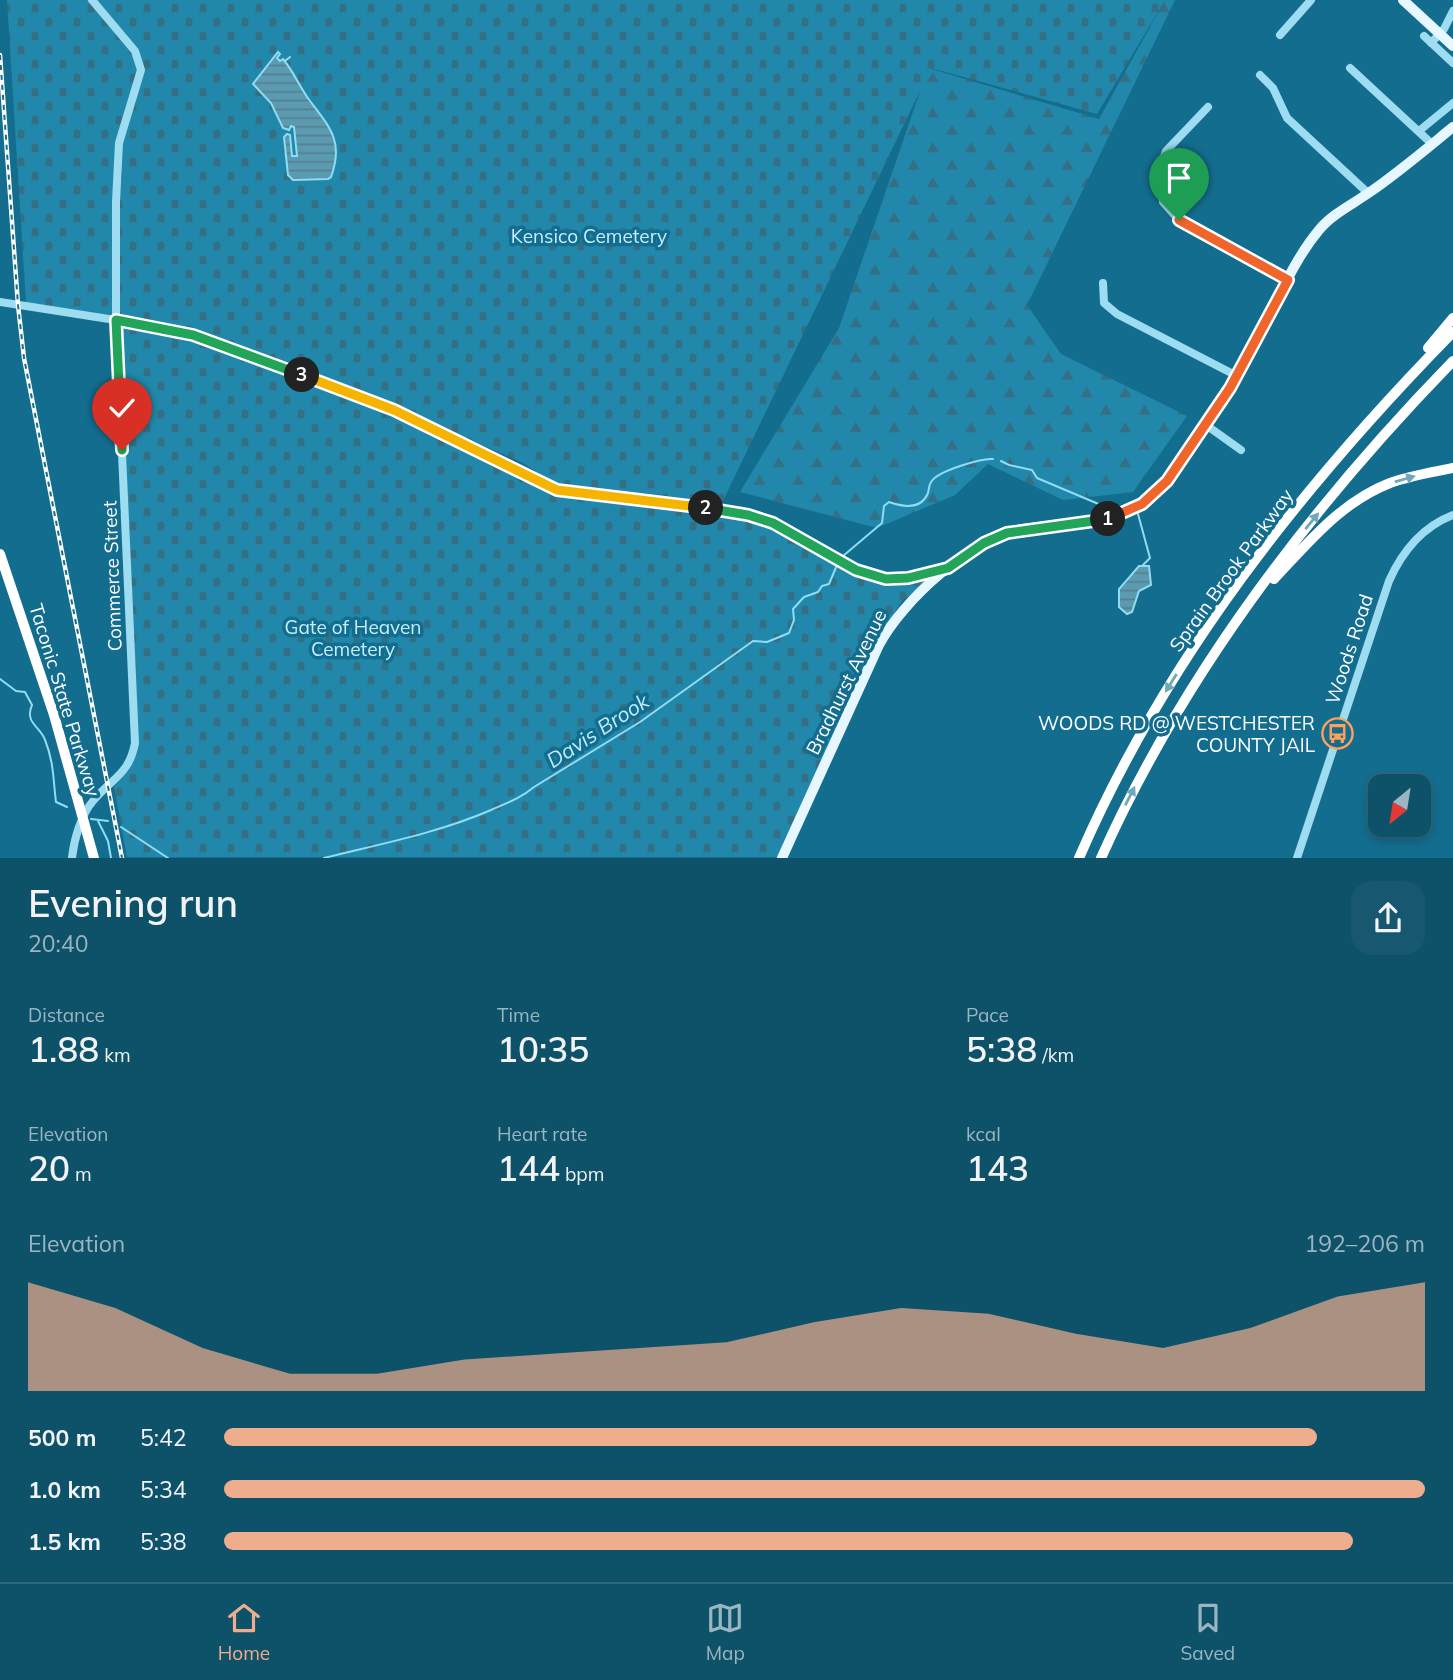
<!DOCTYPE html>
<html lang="en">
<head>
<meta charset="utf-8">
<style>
  :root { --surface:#0e526a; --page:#175870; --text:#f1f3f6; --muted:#9bb6c1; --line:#2e697e; --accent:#eead8d }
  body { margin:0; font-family:Mulish,sans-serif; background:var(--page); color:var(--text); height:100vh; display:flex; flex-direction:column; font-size:26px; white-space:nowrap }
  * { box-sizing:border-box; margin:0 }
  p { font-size:23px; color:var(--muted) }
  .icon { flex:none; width:38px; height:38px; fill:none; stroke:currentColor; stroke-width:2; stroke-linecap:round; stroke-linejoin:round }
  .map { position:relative; height:858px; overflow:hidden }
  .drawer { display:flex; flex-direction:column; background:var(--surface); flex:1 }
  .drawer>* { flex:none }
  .needle { width:46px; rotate:210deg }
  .buttons { position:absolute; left:1368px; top:774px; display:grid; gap:14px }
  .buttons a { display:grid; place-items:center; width:63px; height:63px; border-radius:14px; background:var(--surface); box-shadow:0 4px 10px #0003,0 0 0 2px var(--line); font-size:35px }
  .pin { position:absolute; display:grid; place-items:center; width:60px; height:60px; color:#fff; margin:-72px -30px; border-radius:50% 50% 50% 0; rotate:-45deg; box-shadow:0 0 7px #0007 }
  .pin .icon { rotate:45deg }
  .km { position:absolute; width:35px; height:35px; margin:-18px; border-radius:50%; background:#222; color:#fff; font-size:19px; line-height:35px; text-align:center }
  .round { display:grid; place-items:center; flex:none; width:74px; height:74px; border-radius:21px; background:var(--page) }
  .head { display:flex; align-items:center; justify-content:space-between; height:119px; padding:0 28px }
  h1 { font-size:38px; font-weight:600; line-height:52px }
  .figures { display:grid; grid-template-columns:repeat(3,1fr); gap:10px; height:119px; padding:7px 28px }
  .figures div { display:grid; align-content:center }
  .figures b { font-size:35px; font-weight:600 }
  .figures small { font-size:19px; font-weight:400 }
  .figures p { font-size:19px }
  .chart { height:196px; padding:14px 28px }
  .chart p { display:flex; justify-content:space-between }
  .chart svg { width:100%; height:126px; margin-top:7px; fill:var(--accent); opacity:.7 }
  ul { padding:0 28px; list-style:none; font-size:23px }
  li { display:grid; grid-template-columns:112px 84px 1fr; align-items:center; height:52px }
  li i { height:18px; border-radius:9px; background:var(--accent) }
  .menu { display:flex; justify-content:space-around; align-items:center; height:98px; border-top:2px solid var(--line); background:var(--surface); font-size:19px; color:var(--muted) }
  .menu a { display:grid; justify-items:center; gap:4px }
  .menu .active { color:var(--accent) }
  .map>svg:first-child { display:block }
  .forest { fill:url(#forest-firs) }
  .cemetery { fill:url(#cemetery-stones) }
  .water { fill:url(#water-rules); stroke:#8fdcf4; stroke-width:2 }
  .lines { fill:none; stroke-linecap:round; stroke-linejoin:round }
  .stream { stroke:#8fdcf4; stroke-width:2 }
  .minor { stroke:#9ddcf1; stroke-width:8 }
  .major { stroke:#e7f7ff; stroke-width:10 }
  .highway { stroke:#fff; stroke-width:10 }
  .rail-casing { stroke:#fff; stroke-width:4.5 }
  .rail { stroke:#136d8e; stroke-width:2; stroke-dasharray:5; stroke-linecap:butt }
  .oneway { fill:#71a7bb }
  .split-1-casing { stroke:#fff; stroke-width:14 }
  .split-2-casing { stroke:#fff; stroke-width:14 }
  .split-3-casing { stroke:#fff; stroke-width:14 }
  .split-4-casing { stroke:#fff; stroke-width:14 }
  .split-1 { stroke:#f0652b; stroke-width:9 }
  .split-2 { stroke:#22a559; stroke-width:9 }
  .split-3 { stroke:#f5b400; stroke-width:9 }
  .split-4 { stroke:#22a559; stroke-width:9 }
  .labels { text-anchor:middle; stroke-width:7; stroke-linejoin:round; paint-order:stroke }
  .park-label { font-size:19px; fill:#c4eefc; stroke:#136d8e }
  .street-label { font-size:19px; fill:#fff; stroke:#136d8e }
  .poi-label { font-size:19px; fill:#fff; stroke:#136d8e; text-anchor:end }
  .water-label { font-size:21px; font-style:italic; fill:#beecfa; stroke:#136d8e }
</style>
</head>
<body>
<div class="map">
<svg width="1453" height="858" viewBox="0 0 1453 858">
  <defs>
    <pattern id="forest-firs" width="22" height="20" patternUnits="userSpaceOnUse" patternTransform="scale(1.75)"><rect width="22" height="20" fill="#2288ab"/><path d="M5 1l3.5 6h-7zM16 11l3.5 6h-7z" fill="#337085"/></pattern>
    <pattern id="cemetery-stones" width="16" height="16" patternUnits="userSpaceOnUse" patternTransform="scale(1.75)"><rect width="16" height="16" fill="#2288ab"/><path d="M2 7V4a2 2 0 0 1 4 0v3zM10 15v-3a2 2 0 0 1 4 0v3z" fill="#337085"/></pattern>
    <pattern id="water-rules" width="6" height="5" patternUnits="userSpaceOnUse" patternTransform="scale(1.75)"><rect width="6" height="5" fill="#5b9bb1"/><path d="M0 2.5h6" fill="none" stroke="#567f8e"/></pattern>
  </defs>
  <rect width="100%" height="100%" fill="#136d8e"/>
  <path class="forest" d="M1165,0H1175L1027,305L1061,354L1187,416L1133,492L1063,500L988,464L955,495L877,528L740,492L839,328L928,68L1099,119Z"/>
  <path class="cemetery" d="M7,0H1165L1097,114L931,68L721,505L662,495L560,486L521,462L347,385L170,324L26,303Z
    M124,325L190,338L377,408L391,417L400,418L512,473L520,482C539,481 557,495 576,498C625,506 676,506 725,515C743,518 761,520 777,528C819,549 880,605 929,575L932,578L902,601L879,638L777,857H127L114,787L129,770L137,748L120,328Z"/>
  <path class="water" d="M278,52L280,54L277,58L280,61L283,59C294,72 300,88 310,101C330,127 344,142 331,177L328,179L293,180L288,175L284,137L287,134L290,135L292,156H297L294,127L291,126L289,130L283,128L271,103L253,84Z
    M1139,566H1149L1151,585L1139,591L1132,612L1127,614L1119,607V589Z"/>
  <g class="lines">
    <path class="stream" d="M285,61L290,57
      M1001,461L1009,465L1032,470L1037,478L1108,508H1121
      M1138,514L1150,558L1142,566
      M843,556L882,523L884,506L889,502C903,507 921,510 928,493C929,489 929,485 931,482C937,471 982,458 993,459
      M0,679L16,691L25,692L32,705C24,723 41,727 45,740C54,762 53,779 56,802L67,807
      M91,819L108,821
      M98,821L108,841L111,858
      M121,827L168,858
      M324,858C380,844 438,833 491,810C507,803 521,798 534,787L640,722L753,641L767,642L789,633L794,620L793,609L804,597L818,592L822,586L829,584L837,565"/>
    <path class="minor" d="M1280,35L1311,0
      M1424,36L1453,63
      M1431,43L1444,29L1453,11
      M1350,68L1432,144
      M1260,75L1273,88L1287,118L1368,193
      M1208,107L1166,151L1159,170L1163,202L1179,220L1288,280
      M1419,131L1453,103
      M1103,283L1104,303L1117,314L1237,376
      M0,302L160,327L193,335L394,410L557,490L677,503L761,518L792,532L856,570L875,577L908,578L946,568
      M1206,425L1241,450
      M72,858C74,839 81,815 93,801C112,778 129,775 135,743L116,320V202L119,143L141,70L135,51L92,0
      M1297,858L1389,581C1402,552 1422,527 1453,515"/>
    <path class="major" d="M1403,0L1453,46
      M782,858L879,645C903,600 971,538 1023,529C1067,522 1113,527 1150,498C1169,483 1183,460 1196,440C1223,400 1246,359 1268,317C1283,288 1298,255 1319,230C1332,214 1353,204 1370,192C1399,172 1426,149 1453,127"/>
    <path class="highway" d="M1428,348L1453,318
      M0,554L54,715L94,858
      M1274,579C1309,542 1341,502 1390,483C1410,476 1432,472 1453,468
      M1079,858C1165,659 1302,486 1453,332
      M1101,858C1185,671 1311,507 1453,361"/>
    <defs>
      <path id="rail" d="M0,55L18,305L24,358L122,858"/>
    </defs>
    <use href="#rail" class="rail-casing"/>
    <use href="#rail" class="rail"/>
  </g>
  <defs><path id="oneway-solid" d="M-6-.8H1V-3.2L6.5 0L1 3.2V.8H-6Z" transform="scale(1.75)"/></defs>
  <g class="oneway">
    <use href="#oneway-solid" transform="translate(1405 479) rotate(-16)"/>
    <use href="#oneway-solid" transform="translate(1312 521) rotate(-51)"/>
    <use href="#oneway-solid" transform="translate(1171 683) rotate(122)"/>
    <use href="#oneway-solid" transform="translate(1130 796) rotate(-63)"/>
  </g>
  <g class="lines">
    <defs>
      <path id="split-1" d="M1108,519L1142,504L1167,481L1230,388L1288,280L1179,220"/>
      <path id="split-2" d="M706,508L748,515L773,523L856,570L886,579L908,578L948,568L984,543L1007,533L1108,519"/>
      <path id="split-3" d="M302,375L394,410L557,490L706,508"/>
      <path id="split-4" d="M122,450L116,320L193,335L302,375"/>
    </defs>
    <use href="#split-1" class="split-1-casing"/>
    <use href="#split-2" class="split-2-casing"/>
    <use href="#split-3" class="split-3-casing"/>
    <use href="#split-4" class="split-4-casing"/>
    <use href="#split-1" class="split-1"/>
    <use href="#split-2" class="split-2"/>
    <use href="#split-3" class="split-3"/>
    <use href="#split-4" class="split-4"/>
  </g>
  <defs>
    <symbol id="bus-ring" viewBox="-11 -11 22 22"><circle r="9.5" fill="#136d8e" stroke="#ffa15d" stroke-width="1.5"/><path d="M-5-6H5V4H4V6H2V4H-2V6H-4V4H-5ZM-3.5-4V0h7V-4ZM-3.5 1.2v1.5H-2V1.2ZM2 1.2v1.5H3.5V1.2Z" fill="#ffa15d"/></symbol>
  </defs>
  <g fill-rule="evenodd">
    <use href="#bus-ring" x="1320" y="716" width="35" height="35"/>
  </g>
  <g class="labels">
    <g class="park-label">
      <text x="589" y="243">Kensico Cemetery</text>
      <text x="353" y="634">Gate of Heaven<tspan x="353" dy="22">Cemetery</tspan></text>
    </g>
    <g class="street-label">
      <text transform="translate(1231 570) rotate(-54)" y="7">Sprain Brook Parkway</text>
      <text transform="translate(112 576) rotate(-92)" y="7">Commerce Street</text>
      <text transform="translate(1349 649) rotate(-72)" y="7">Woods Road</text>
      <text transform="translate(846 682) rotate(-64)" y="7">Bradhurst Avenue</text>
      <text transform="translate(65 700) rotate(73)" y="7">Taconic State Parkway</text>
    </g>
    <g class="poi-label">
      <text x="1315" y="730">WOODS RD @ WESTCHESTER<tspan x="1315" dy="22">COUNTY JAIL</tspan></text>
    </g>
    <g class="water-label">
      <text transform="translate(598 731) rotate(-33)" y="7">Davis Brook</text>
    </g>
  </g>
</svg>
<div class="buttons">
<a><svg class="needle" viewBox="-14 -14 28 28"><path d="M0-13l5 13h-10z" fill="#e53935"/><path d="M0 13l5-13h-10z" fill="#9bb6c1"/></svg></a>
</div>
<div class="pin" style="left:1179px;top:220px;background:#1e9e55"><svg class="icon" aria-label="arrive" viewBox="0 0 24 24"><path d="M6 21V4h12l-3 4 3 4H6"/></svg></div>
<div class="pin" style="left:122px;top:450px;background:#d93025"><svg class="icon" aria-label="check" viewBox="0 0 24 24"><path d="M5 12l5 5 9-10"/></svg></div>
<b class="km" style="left:1108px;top:519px">1</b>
<b class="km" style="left:706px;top:508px">2</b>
<b class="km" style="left:302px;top:375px">3</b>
</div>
<section class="drawer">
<div class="head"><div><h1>Evening run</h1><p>20:40</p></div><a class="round"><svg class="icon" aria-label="share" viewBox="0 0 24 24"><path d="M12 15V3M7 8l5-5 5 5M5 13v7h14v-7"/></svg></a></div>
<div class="figures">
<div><p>Distance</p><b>1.88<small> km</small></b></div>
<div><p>Time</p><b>10:35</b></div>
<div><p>Pace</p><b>5:38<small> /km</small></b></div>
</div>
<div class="figures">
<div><p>Elevation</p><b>20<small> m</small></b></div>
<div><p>Heart rate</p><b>144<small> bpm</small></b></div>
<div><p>kcal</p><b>143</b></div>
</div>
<div class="chart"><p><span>Elevation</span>192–206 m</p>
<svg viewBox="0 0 160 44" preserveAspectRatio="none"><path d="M0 44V6L10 15L20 29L30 38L40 38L50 33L60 31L70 29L80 27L90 20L100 15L110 17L120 24L130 29L140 22L150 11L160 6V44z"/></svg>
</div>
<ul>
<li><b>500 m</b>5:42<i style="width:91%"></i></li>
<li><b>1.0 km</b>5:34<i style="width:100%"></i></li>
<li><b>1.5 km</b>5:38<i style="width:94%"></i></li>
</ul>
</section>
<nav class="menu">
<a class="active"><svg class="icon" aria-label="home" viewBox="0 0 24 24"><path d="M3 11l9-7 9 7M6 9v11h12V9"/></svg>Home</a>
<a><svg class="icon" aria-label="map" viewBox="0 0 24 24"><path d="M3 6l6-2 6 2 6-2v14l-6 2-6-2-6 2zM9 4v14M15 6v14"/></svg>Map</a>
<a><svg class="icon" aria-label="saved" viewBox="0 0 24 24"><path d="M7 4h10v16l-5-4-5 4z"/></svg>Saved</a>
</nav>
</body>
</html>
